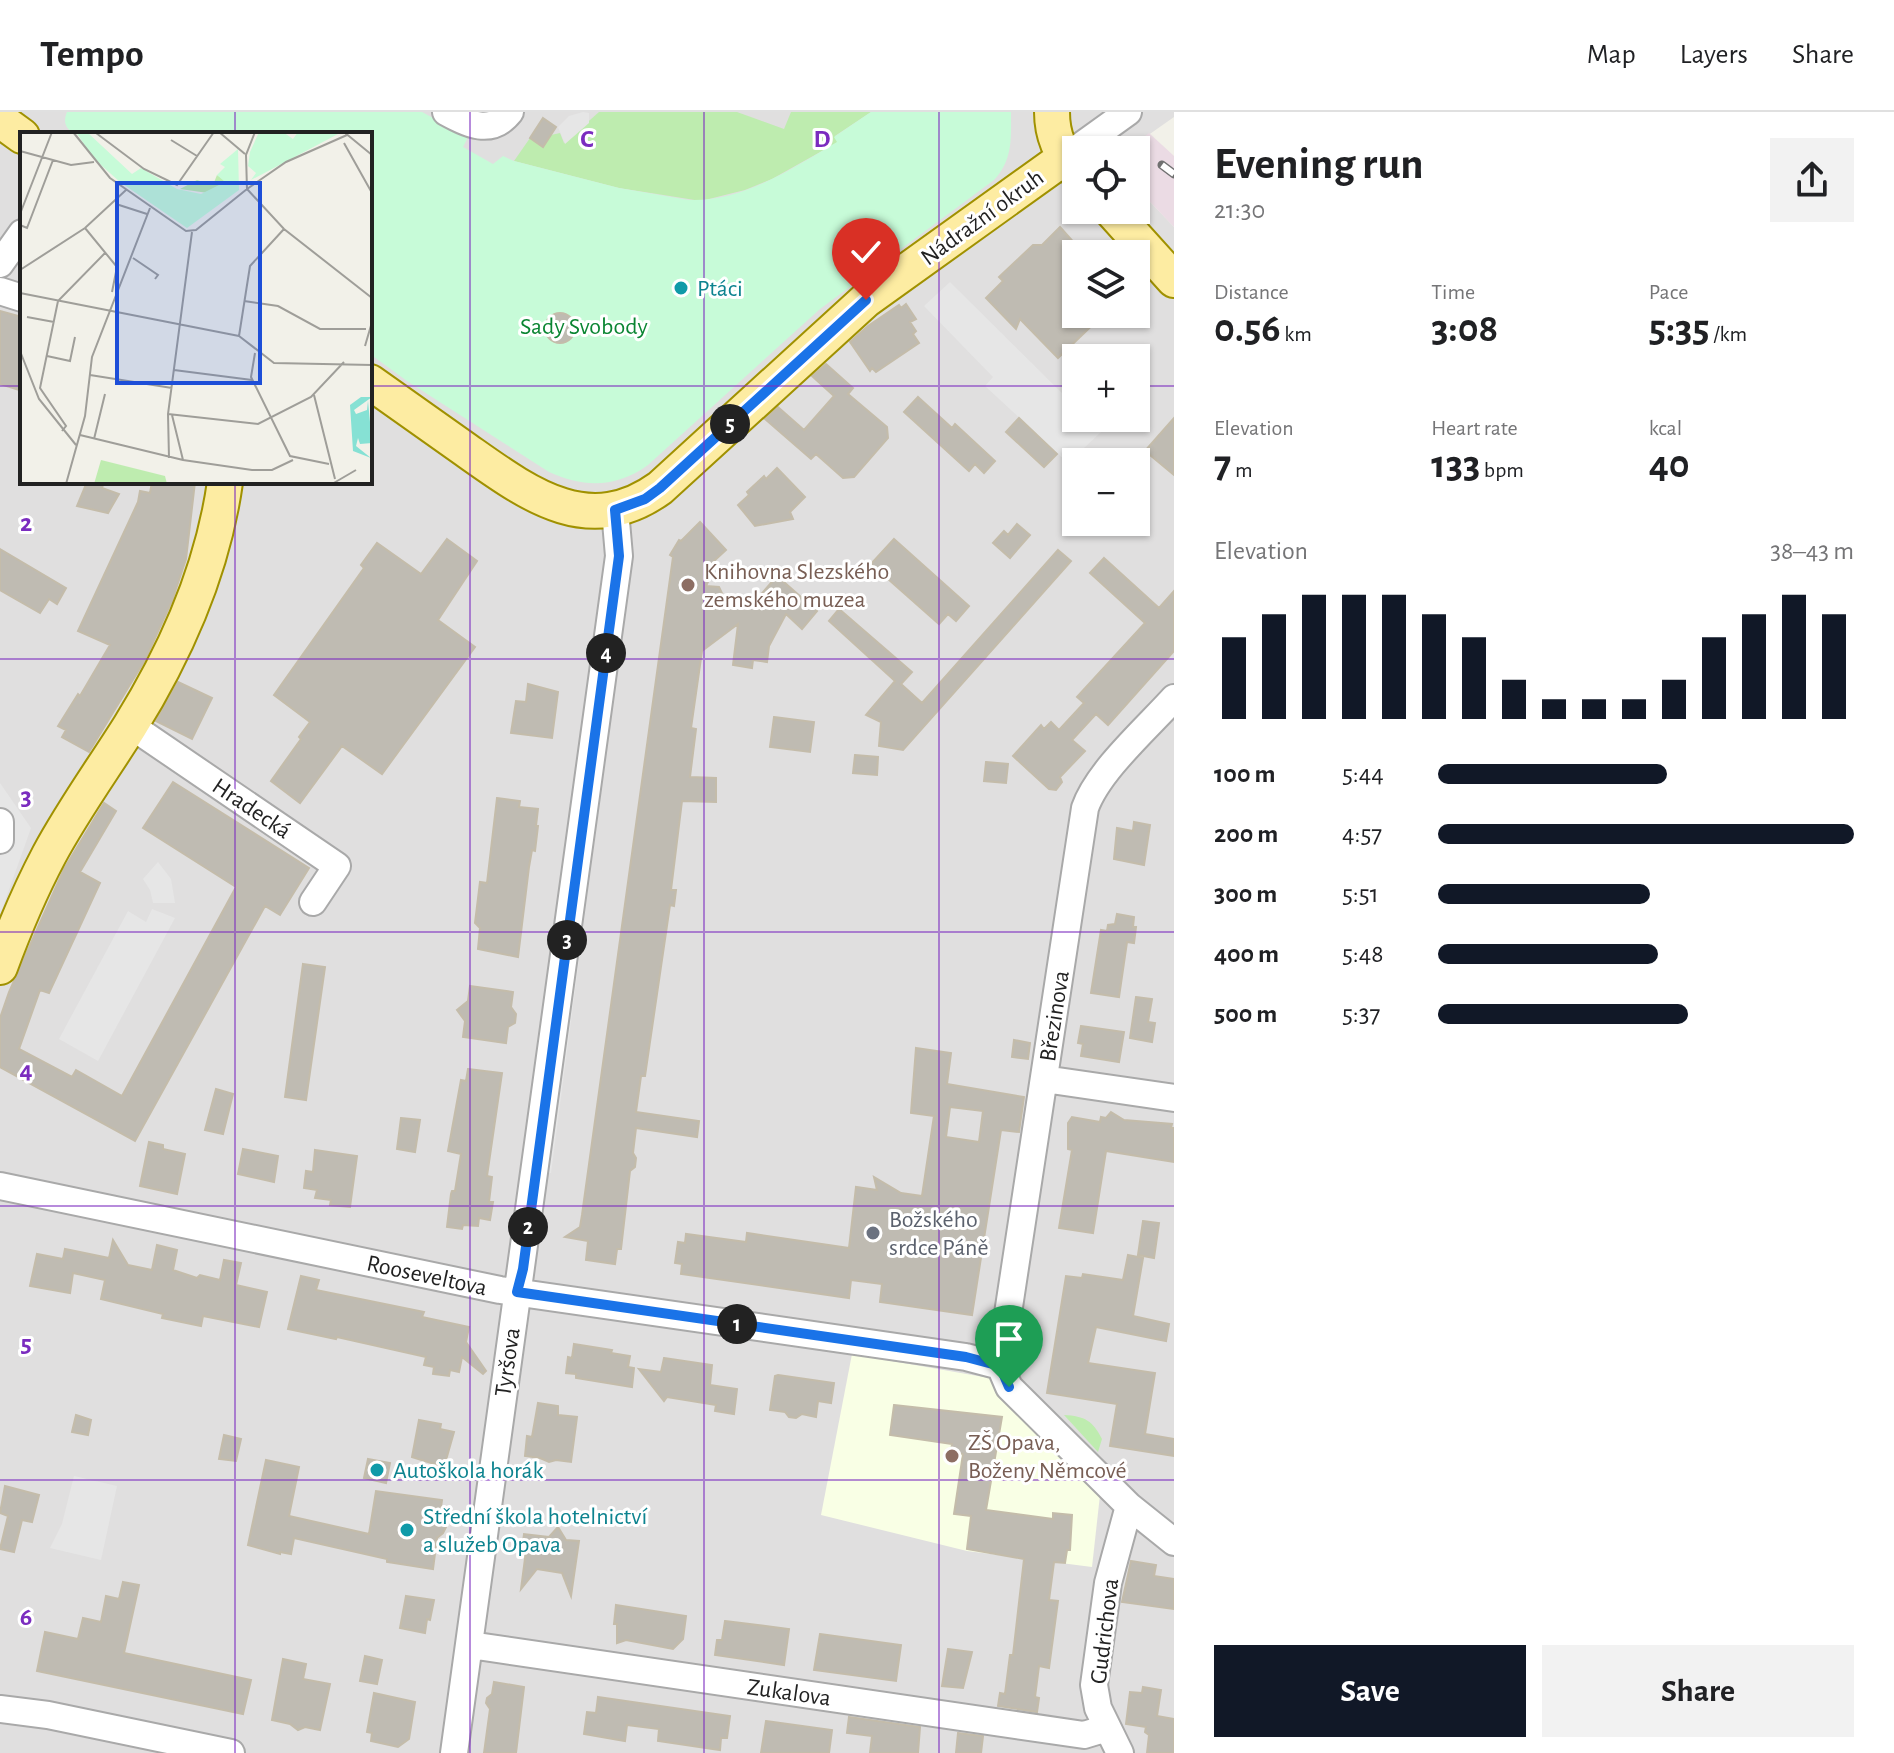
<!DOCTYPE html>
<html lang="en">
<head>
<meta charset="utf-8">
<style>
  :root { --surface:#fff; --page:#f2f2f2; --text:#202124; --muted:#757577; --line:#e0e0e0; --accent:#111827 }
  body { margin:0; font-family:"Alegreya Sans",sans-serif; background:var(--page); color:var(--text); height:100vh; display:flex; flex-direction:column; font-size:30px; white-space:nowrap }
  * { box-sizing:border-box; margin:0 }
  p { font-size:26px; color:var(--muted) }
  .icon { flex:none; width:44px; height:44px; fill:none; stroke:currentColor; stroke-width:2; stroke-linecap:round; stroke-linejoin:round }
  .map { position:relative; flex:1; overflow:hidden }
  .details { display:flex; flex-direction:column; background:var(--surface); width:720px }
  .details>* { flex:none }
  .buttons { position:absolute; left:1062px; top:24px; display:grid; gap:16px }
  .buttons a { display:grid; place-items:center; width:88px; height:88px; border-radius:0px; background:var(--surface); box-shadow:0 2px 6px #0004; font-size:40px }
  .pin { position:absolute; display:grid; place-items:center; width:68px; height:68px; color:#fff; margin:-82px -34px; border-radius:50% 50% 50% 0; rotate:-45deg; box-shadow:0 0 8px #0007 }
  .pin .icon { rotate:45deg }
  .km { position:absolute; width:40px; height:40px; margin:-20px; border-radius:50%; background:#222; color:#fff; font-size:22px; line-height:40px; text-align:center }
  .round { display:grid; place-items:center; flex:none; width:84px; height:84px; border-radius:0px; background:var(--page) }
  .overview { display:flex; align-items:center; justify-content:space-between; height:136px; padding:0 40px }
  h1 { font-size:44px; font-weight:700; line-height:60px }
  .metrics { display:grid; grid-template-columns:repeat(3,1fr); gap:12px; height:136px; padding:8px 40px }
  .metrics div { display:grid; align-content:center }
  .metrics b { font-size:40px; font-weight:700 }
  .metrics small { font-size:22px; font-weight:400 }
  .metrics p { font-size:22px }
  .chart { height:224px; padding:16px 40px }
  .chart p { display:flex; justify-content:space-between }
  .chart svg { width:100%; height:144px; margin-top:8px; stroke:var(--accent); stroke-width:6 }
  .cta { display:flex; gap:16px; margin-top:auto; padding:16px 40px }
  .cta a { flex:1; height:92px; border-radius:0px; background:var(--accent); color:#fff; font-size:32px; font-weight:700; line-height:92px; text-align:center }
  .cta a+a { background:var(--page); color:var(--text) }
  ul { padding:0 40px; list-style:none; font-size:26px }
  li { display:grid; grid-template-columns:128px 96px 1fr; align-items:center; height:60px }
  li i { height:20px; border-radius:10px; background:var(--accent) }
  header { display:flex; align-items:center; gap:48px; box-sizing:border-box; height:112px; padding:0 40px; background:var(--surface); border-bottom:2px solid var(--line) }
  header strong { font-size:38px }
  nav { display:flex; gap:44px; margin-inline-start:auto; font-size:28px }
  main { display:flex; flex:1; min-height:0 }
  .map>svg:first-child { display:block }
  .residential { fill:#e0dfdf; fill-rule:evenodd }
  .industrial { fill:#ebdbe4 }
  .education { fill:#f9ffe5 }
  .grass { fill:#beecaf }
  .park { fill:#c7fbd8 }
  .parking { fill:#e6e6e6 }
  .building { fill:#bfbbb2; stroke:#c4bcaa; stroke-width:2; fill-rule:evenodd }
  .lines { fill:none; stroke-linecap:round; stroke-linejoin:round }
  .minor-casing { stroke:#a9a9a9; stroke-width:30 }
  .major-casing { stroke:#a09100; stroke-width:38 }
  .minor { stroke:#fff; stroke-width:26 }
  .major { stroke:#fdeca2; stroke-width:34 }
  .rail-casing { stroke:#707070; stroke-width:9 }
  .rail { stroke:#fff; stroke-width:6; stroke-dasharray:18; stroke-linecap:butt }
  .route-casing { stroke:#fff; stroke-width:16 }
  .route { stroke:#1a73e8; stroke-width:10 }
  .grid { fill:none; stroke:#7b2cbf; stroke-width:2; stroke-opacity:0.55 }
  .culture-dot { fill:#0f9aa8; stroke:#fff; stroke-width:3 }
  .education-dot { fill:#8d6e63; stroke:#fff; stroke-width:3 }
  .worship-dot { fill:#6b7280; stroke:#fff; stroke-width:3 }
  .labels { text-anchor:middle; stroke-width:6; stroke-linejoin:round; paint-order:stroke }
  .street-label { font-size:24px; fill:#222; stroke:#fff }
  .culture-label { font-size:24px; fill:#0d838f; stroke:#fff; text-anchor:start }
  .park-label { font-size:24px; fill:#0a8532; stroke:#fff }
  .education-label { font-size:24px; fill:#785e54; stroke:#fff; text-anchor:start }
  .worship-label { font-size:24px; fill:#5b616d; stroke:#fff; text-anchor:start }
  .inset-road { fill:none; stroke:#9f9e99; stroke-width:2 }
  .view { fill:#1d4ed8; fill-opacity:0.15; stroke:#1d4ed8; stroke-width:4 }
  .inset-edge { fill:none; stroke:#222; stroke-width:4 }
  .grid-label { font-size:26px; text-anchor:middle; font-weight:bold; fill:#7b2cbf; stroke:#fff; stroke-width:6; stroke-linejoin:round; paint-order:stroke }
</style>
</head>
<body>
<header>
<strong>Tempo</strong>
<nav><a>Map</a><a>Layers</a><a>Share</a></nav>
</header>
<main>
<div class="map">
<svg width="1174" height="1641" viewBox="0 0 1174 1641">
  <rect width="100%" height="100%" fill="#f2f1e9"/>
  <path class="residential" d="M0,0H1174V5L1127,38H1076V98H1136V75L1174,115V1641H0ZM22,22H370V370H22ZM1076,142H1136V202H1076ZM1076,246H1136V306H1076ZM1076,350H1136V410H1076Z"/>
  <path class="industrial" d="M1149,21L1174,44V115L1136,75V38H1127Z"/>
  <path class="education" d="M852,1242L995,1267L1101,1374L1092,1455L967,1439L821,1403Z"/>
  <path class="grass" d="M599,0H737L784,17L791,0H871L835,24L838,30L772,67L745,78L701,89L619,76L514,49L530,26L543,34L551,23L560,21L564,31Z
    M1064,1303C1085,1304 1093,1309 1102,1327L1098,1340Z"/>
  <path class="park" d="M67,0H422L468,25L463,35L493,52L503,44L514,49L619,76L689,88C743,90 793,56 837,30L834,25L871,0H1011C1011,26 1013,48 994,68L820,197L648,353C616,376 584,376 549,360L407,269L370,242V22H74C65,15 63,10 67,0Z"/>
  <path class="parking" d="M583,0L589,1V11L565,32L558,15L569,4Z
    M950,170L1076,295V306H1087L1101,320L1068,351L985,274L993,265L924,194Z
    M632,445L551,1061L542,1060Z
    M0,671L31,716L0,803Z
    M158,750L171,767L175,791H153L150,778L143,767Z
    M152,797L175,806L98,949L59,927L128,799L146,810Z
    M74,1364L117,1374L101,1448L50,1436L62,1412Z"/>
  <path class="building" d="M543,6L556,15L543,35L530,26Z
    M1060,115L1076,133V202H1104L1058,246L1020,207L1016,217L986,186L1003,169L999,165L1033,133H1042Z
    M906,192L916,207L910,210L916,219L913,222L919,231L876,260L872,256L870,259L850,230L868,214L899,193L901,196Z
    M0,199L22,205V279L0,272Z
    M545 216a15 15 0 1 1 30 0a15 15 0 1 1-30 0Z
    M826,252L853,276L848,282L887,315L888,326L854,365L843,366L816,342L811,347L765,307L778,295L804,318L834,284L812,264Z
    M918,285L952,316L955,312L995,349L984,361L975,352L969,359L904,300Z
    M1019,306L1057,342L1044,355L1006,320Z
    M1174,306V363L1145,339Z
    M777,356L805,385L790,400L793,407L755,414L738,393L749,383L747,380L764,364L766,367Z
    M87,370H104L102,376L119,382L108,401L77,394Z
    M152,370H195L186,447L172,489L145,548L89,640L62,625L66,618L58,614L78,582L80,584L110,533L78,519L138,390L140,379L150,381Z
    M700,410L726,438L714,449L716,453L706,474L719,475L729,496L740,491L751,494L777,464L817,499L802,517L786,502L769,534L767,550L753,548L752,556L733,553L738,512L702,539L691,616L696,617L690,665L716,666V690L682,689L671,778H676L674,794L670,793L645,964H641L636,1000L699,1009L697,1025L636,1016L633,1041L636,1046L635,1055L630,1059L621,1137H617L615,1152L586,1148L588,1129L565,1125L580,1115L582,1103L673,445L670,443L679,428L681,429Z
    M1017,412L1030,423L1010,446L993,431L1004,419L1008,423Z
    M447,427L477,449L438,508L475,535L382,662L342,634L300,691L271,669L301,627L299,625L310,610L274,583L364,456L361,453L377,431L421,462Z
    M894,427L969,494L956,509L948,502L939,512L871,452Z
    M0,437L66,476L57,492L49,487L40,501L0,478Z
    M1058,438L1071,449L903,638L879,634L881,610L866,603L895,569L829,509L839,497L912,560L901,572L922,591Z
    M1104,446L1159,496L1174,479V539L1108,613L1096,602L1072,628L1085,639L1060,665L1062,670L1056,678L1049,677L1013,644L1041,613L1044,617L1051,610L1059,618L1084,591L1077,585L1145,511L1090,461Z
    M178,570L212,586L192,627L156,609Z
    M528,572L558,580L552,626L511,621L516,589L526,590Z
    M774,605L814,610L810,640L770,635Z
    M855,643L878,645L877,663L853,661Z
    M986,650L1008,652L1006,671L984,669Z
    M173,670L309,756L280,803L265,794L135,1029L0,955V906L9,880L64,757L104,691L116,699L80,760L100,771L49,881L40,878L19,937L72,965L76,958L122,984L236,775L143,716Z
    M497,686L520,689L519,695L538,697L536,714H538L535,739L532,738L529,755L518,845L478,837L480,816L475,811L480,770L487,771Z
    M1134,710L1150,713L1144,753L1114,747L1117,716L1133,719Z
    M1117,802L1134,805L1133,815H1136L1134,831L1127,830L1119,885L1091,881L1101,818L1107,819L1108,813L1115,812Z
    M303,852L325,855L306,988L285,985Z
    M470,874L513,880L511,895L516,902L515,911L508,915L506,931L463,925L465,909L457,898L468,889Z
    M1136,885L1152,887L1148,910L1155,911L1152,930L1130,926Z
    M1081,914L1124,920L1119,950L1081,944L1083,932L1078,931Z
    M1014,928L1030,931L1028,947L1012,945Z
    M916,936L951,941L947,972L1024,985L1019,1020L1001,1018L972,1203L880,1190L882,1172L851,1168L849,1186L681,1162L682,1152L675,1151L678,1130L685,1131L686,1122L746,1130L747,1121L849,1136L856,1075L877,1078L874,1065L901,1081L922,1084L934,1004L911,1001ZM950,995L983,999L979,1030L946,1025Z
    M468,957L502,961L487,1064L492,1065L489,1090H493L490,1108L479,1106L478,1114L463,1113L462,1117L447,1115L451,1082L452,1079H455L461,1042L448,1039L461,968L466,969Z
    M216,977L233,982L223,1022L205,1018Z
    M1111,1000L1124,1008L1172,1012L1171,1016H1174V1050L1106,1039L1093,1121L1059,1116L1072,1038L1068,1037V1011L1072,1005L1100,1010L1101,1005L1106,1006Z
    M401,1006L420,1008L415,1040L397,1037Z
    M149,1030L163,1033V1037L185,1042L177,1082L140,1074Z
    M243,1037L278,1044L274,1070L238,1062Z
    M315,1038L357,1044L350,1095L330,1093L331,1088L315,1086L317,1078L304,1076L306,1059L313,1060Z
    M1143,1109L1159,1111L1154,1146L1138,1143Z
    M113,1128L128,1153L152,1158L157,1133L177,1138L173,1158L197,1166L200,1163L220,1168L224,1148L241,1151L236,1173L267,1180L259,1215L203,1204L201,1214L162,1206L163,1202L101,1187L105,1168L73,1161L70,1181L30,1174L37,1142L63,1147L65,1137L109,1146Z
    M1128,1143L1143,1146L1133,1204L1169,1212L1166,1229L1096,1215L1088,1251L1155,1261L1145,1322L1174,1327V1344L1110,1334L1117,1292L1047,1281L1066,1164L1082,1166L1083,1162L1123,1168Z
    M301,1164L319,1168L316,1178L424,1200L422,1205L469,1215L466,1230L486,1259L483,1262L462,1245L459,1260L450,1258L449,1264L433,1262L434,1255L424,1253L426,1245L337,1225L336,1227L288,1217Z
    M574,1232L612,1238L611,1241L630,1244L628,1255L634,1256L632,1275L576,1266V1262L566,1261L568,1245L572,1246Z
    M664,1246L712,1253L710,1273L737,1277L734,1302L715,1299L716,1293L667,1285L664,1289L639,1257L661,1260Z
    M778,1263L834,1271L831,1291L818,1289L816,1305L802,1302L796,1306L789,1305L785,1300L770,1298L775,1264Z
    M538,1291L558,1294V1303L577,1305L571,1350L556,1348L549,1350L540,1346L525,1344L527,1324L532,1325Z
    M894,1293L1002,1305L986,1398L1053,1407V1401L1072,1403L1070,1438H1067L1065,1451L1054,1450L1049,1488L1058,1489L1049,1556L1039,1554L1035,1585L1039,1586L1037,1600L998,1594L1000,1581L1005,1582L1010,1543H1013L1024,1447L967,1437L971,1404L954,1402L963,1342L951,1340L952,1332L890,1323Z
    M76,1303L91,1308L88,1323L72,1320Z
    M419,1308L441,1312L440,1317L454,1320L444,1355L412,1345Z
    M224,1323L241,1327L236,1349L219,1347Z
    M368,1347L390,1351L386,1371L364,1366Z
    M266,1348L299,1355L289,1404L369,1422L376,1379L442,1388L440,1402L445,1409L446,1415L443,1421L437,1426L433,1457L387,1450V1447L294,1426L291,1442L280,1440V1442L248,1433Z
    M5,1374L39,1383L32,1410L22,1408L14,1440L0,1437L8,1404L0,1401Z
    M558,1415L566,1428L579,1429L571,1484L562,1461L537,1457L521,1477L526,1439L522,1438L524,1422L549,1425Z
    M1131,1449L1156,1453L1154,1464L1174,1467V1497L1122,1490Z
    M123,1470L139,1473L124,1541L251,1568L243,1602L37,1559L45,1520L78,1527L83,1506L101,1510L106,1484L119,1487Z
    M406,1484L434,1488L430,1508L427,1507L425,1521L400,1516Z
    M616,1493L686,1504L683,1527L673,1537L626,1528L617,1531V1512H614Z
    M725,1509L789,1517L784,1553L715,1543L717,1528H722Z
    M820,1522L901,1533L896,1569L814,1558Z
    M948,1537L972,1540L963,1576L942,1574Z
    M365,1544L382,1548L377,1572L360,1569Z
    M283,1547L306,1552L303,1567L330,1572L320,1618L305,1615L298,1618L290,1612L272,1608Z
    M494,1570L524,1575L516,1641H484L490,1597L486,1591L487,1586L492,1582Z
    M1143,1575L1161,1578L1157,1604L1174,1607V1641H1147L1149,1623L1145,1620L1146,1615L1126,1612L1130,1580L1142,1581Z
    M374,1581L415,1590L409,1627L398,1635L371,1629L372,1621L367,1620Z
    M598,1585L730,1604L727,1626H721L720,1638L658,1629L659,1617L627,1613L625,1629L584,1622L587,1600L596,1601Z
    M849,1605L920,1615L918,1641H870L872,1624L847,1621Z
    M766,1609L832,1618L829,1641H761Z
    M958,1621L983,1624L981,1641H956Z"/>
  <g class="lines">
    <defs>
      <path id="minor" d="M446,0C468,12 491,24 510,0
        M1064,46L1128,0
        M0,152L22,121
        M0,179L22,186
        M130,613L337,754L313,790
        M0,710V728
        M1044,967L1174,986
        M0,1074L500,1178L966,1245L1000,1254
        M1000,1254L1085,696C1098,659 1147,616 1174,586
        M1000,1254L1009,1275L1129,1394L1174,1430
        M470,1533L1084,1623L1107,1616
        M0,1597L48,1603L231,1641
        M454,1641L619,444L615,398
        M1120,1641L1098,1596L1094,1573L1108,1471L1129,1394"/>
      <path id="major" d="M1052,0C1052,24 1060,42 1076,59
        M0,8L22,24
        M1111,98L1174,168
        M370,270C402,293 434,315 466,338C527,381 588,428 660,376L866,188L1064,46
        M0,855C14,817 30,779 49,743C73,698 103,657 130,614C176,540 213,456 225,370"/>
    </defs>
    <use href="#minor" class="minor-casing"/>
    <use href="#major" class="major-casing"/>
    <use href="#minor" class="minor"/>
    <use href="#major" class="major"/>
    <defs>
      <path id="rail" d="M1162,53L1174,62"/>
    </defs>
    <use href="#rail" class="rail-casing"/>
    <use href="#rail" class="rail"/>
  </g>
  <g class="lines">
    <defs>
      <path id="route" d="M866,188L660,376L645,387L615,398L619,444L523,1157L517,1180L966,1245L1000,1254L1009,1275"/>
    </defs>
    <use href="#route" class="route-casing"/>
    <use href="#route" class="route"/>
  </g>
  <path class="grid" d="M235,0V22M470,0V1641M704,0V1641M939,0V1641M0,274H22M370,274H1076M1136,274H1174M235,370V1641M0,547H1174M0,820H1174M0,1094H1174M0,1368H1174"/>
  <g class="culture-dot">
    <circle cx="681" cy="176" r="8"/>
    <circle cx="377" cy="1358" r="8"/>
    <circle cx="407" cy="1418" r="8"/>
  </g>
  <g class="education-dot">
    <circle cx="688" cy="473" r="8"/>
    <circle cx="952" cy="1344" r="8"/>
  </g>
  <circle class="worship-dot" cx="873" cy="1121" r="8"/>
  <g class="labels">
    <g class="street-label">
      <text transform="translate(982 105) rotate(-36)" y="8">Nádražní okruh</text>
      <text transform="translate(252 696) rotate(34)" y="8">Hradecká</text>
      <text transform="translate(1054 904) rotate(-81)" y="8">Březinova</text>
      <text transform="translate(427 1163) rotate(12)" y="8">Rooseveltova</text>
      <text transform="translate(507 1250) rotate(-82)" y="8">Tyršova</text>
      <text transform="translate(1104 1519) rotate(-83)" y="8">Gudrichova</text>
      <text transform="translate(789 1580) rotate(8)" y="8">Zukalova</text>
    </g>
    <g class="culture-label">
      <text x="697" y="184">Ptáci</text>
      <text x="393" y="1366">Autoškola horák</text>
      <text x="423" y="1412">Střední škola hotelnictví<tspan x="423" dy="28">a služeb Opava</tspan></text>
    </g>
    <g class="park-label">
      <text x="584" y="222">Sady Svobody</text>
    </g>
    <g class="education-label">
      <text x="704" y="467">Knihovna Slezského<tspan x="704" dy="28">zemského muzea</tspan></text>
      <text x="968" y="1338">ZŠ Opava,<tspan x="968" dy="28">Boženy Němcové</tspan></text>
    </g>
    <g class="worship-label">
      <text x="889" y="1115">Božského<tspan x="889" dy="28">srdce Páně</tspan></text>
    </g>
  </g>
  <g transform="translate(20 20)">
    <rect width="352" height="352" fill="#f2f1e9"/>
    <path d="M197,43L206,49L188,61L160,57L177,48L193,53ZM81,328L145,344L147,352H74Z" fill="#beecaf"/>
    <path d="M56,0H67L112,42L121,36L157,57L181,62L205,50L197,43L205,35L200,32L218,17L219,58L167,96L100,50L73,26ZM239,0H263L273,7L278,0L318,2L231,48L236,41L228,34L230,20Z" fill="#c7fbd8"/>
    <path d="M341,265H352L334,278L336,282L347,278L348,269L352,311L340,312L338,306L336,314L351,326L333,319L330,273Z" fill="#86e1d4"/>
    <path class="inset-road" d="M53,0L90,46L166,99L176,98L227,57M199,0L225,22M324,0L352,23M76,1L124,37L157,53L194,0M151,8L177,24M324,11L352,61M0,19L51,33L74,30M227,57L266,30L327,3M227,57L264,97L352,166M227,57L226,23L235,0M96,72L127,82M0,82L32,0M0,93L7,96L33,28M65,96L97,135L92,160M113,126L138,143L135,147M0,138L65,96L106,58M0,161L219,204M224,169L258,174L300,197H346M7,185L34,190M219,204L254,231L352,233M219,204L230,134L264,97M345,214L352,190M0,219L19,267L56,313M235,221L231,245L270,324L309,332M27,224L50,229L55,205M154,238L232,248M70,243L152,256M294,263L315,347M148,282L238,292L291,265L324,230M152,283L163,328M42,299L46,294L20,256L38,169L86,120M60,303L163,328L232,338H252L273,328M74,307L85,262M149,326L148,282L172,100M46,352L65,284L72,225L130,76M312,352L336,338"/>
    <path class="view" d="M97,51H240V251H97Z"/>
    <rect width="352" height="352" class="inset-edge"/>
  </g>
  <g class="grid-label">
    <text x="587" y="35">C</text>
    <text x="822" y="35">D</text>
    <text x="26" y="419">2</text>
    <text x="26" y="693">3</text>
    <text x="26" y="966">4</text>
    <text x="26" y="1240">5</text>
    <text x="26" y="1513">6</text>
  </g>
</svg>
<div class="buttons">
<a><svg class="icon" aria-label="locate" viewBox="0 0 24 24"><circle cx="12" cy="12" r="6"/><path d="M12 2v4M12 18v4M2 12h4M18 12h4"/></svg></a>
<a><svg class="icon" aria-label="layers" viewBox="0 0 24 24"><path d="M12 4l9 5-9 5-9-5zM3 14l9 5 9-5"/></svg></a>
<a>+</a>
<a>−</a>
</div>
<div class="pin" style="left:1009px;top:1275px;background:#1e9e55"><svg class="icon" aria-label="arrive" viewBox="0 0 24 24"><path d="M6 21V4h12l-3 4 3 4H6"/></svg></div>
<div class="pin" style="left:866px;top:188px;background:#d93025"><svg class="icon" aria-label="check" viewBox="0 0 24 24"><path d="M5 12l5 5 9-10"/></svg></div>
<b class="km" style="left:737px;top:1212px">1</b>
<b class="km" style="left:528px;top:1115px">2</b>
<b class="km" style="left:567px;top:828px">3</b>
<b class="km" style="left:606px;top:541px">4</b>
<b class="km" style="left:730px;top:312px">5</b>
</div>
<section class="details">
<div class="overview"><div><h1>Evening run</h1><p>21:30</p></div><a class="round"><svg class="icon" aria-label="share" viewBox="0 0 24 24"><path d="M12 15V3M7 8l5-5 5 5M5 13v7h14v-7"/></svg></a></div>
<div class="metrics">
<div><p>Distance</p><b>0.56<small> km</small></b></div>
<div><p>Time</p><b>3:08</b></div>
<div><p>Pace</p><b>5:35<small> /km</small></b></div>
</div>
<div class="metrics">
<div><p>Elevation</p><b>7<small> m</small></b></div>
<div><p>Heart rate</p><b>133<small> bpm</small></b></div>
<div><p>kcal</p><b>40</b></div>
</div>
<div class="chart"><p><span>Elevation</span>38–43 m</p>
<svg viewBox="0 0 160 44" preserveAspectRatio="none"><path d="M5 44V19M15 44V12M25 44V6M35 44V6M45 44V6M55 44V12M65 44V19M75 44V32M85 44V38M95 44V38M105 44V38M115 44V32M125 44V19M135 44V12M145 44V6M155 44V12"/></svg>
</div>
<ul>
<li><b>100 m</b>5:44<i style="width:55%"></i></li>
<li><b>200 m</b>4:57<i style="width:100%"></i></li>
<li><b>300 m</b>5:51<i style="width:51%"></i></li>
<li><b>400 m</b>5:48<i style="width:53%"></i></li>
<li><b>500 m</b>5:37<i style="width:60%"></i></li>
</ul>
<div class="cta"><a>Save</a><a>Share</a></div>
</section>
</main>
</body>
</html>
